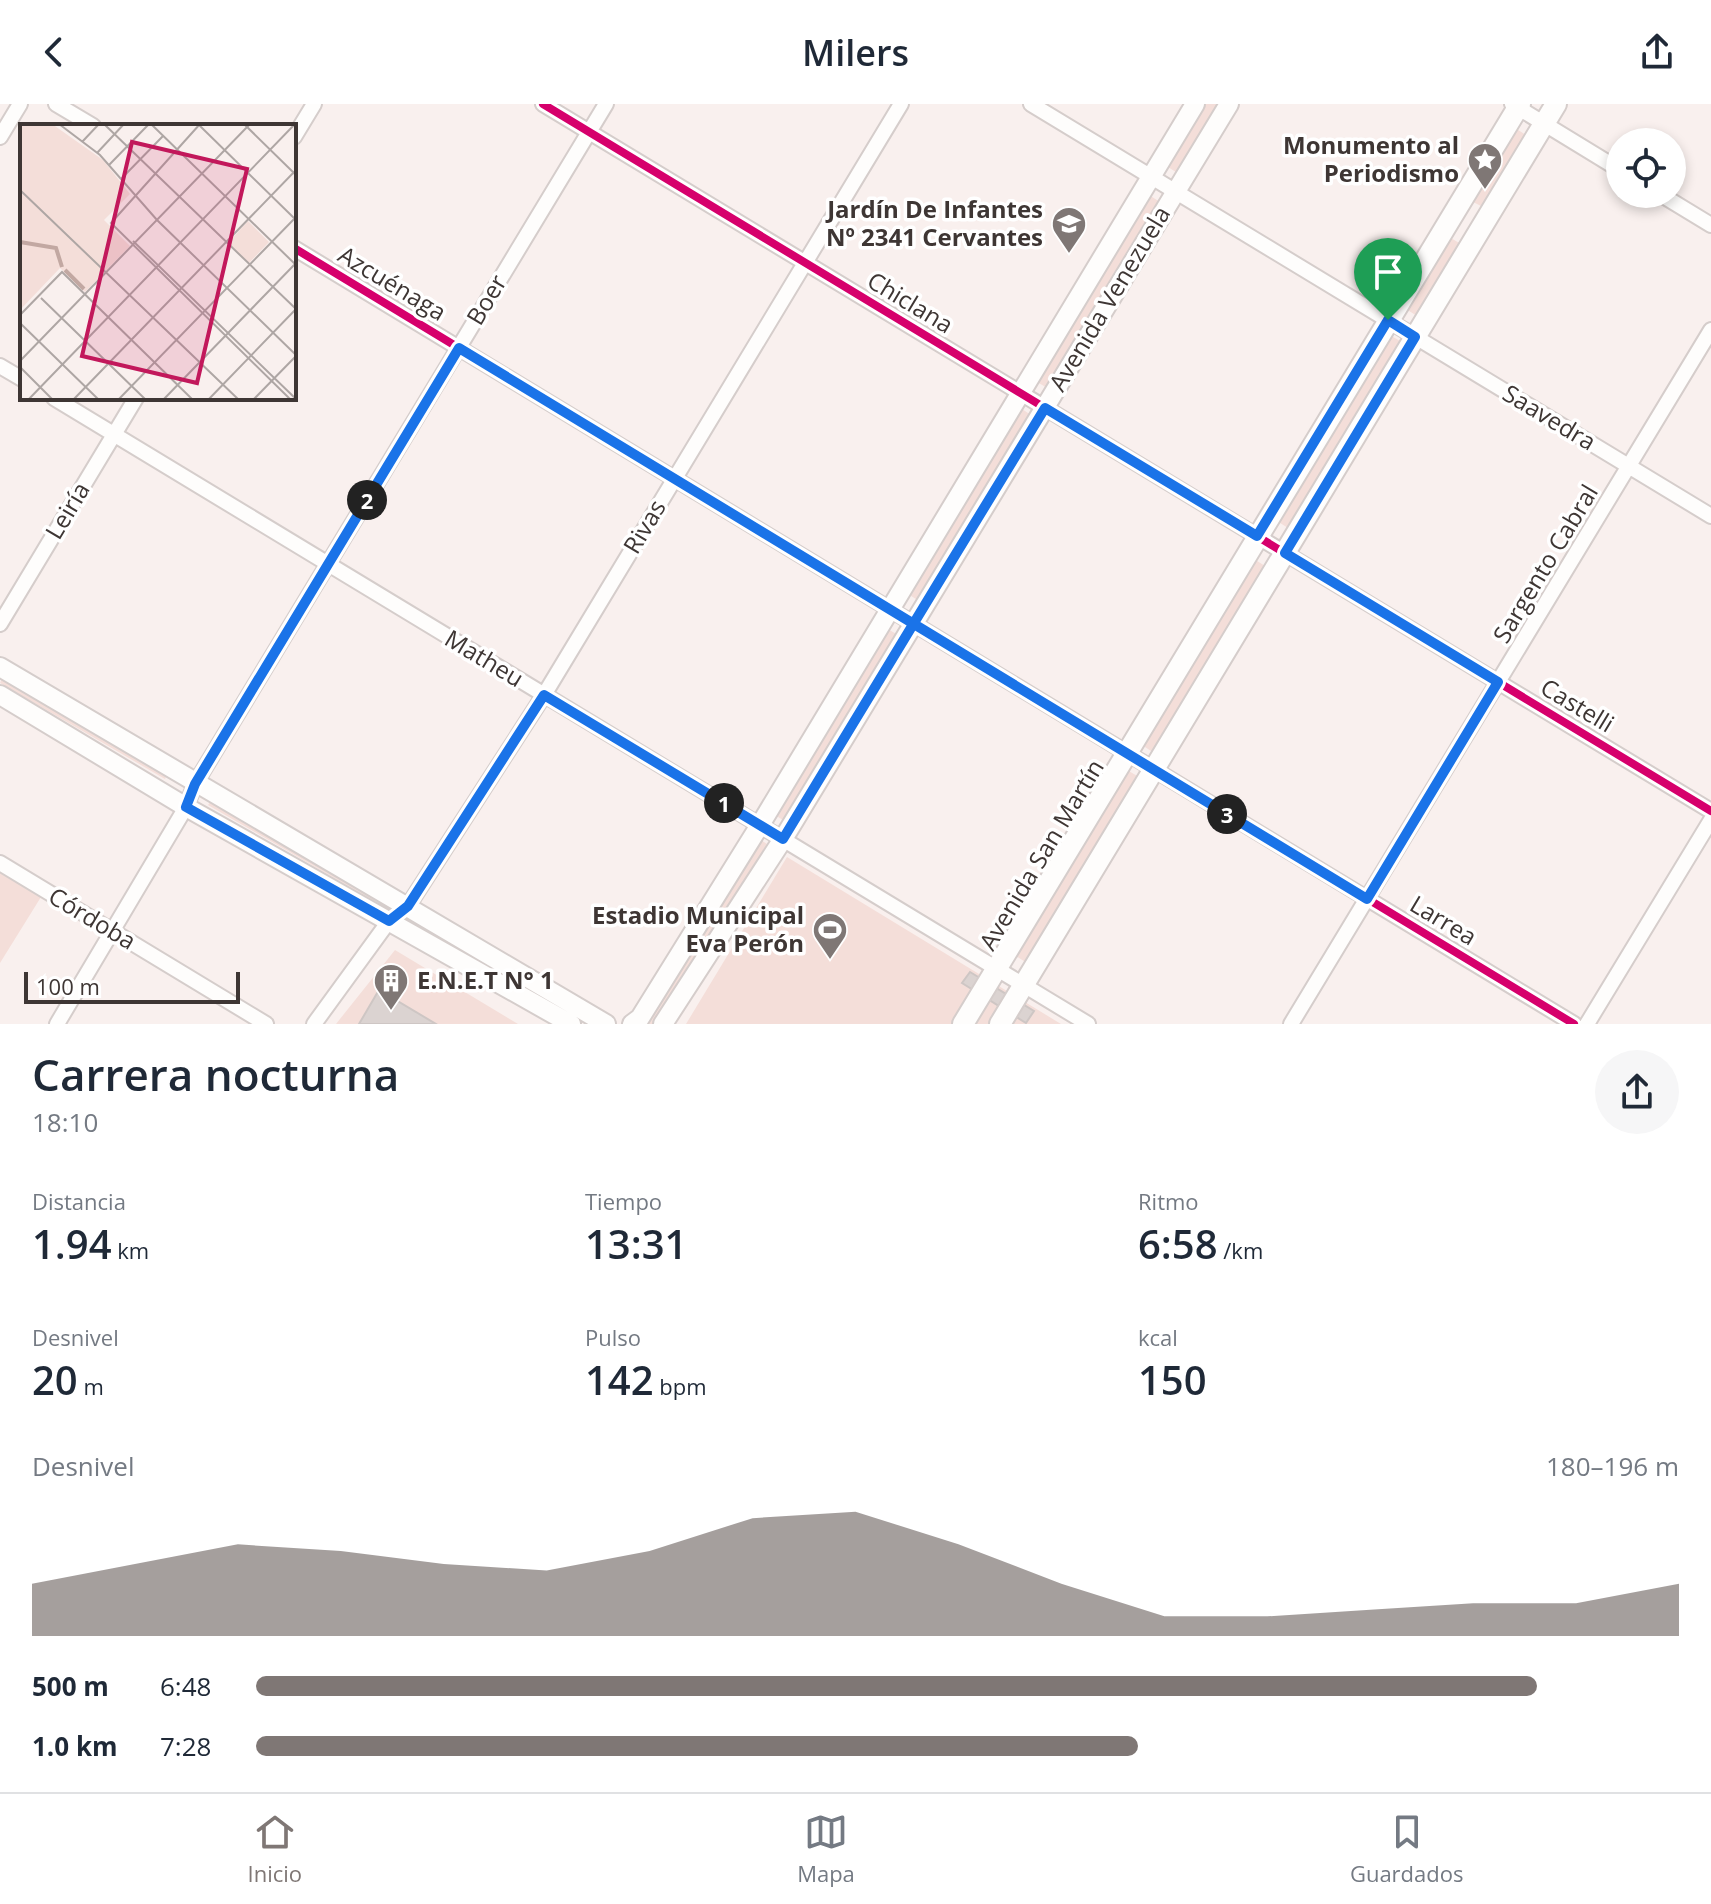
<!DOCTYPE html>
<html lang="es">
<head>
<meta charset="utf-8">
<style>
  :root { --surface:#fff; --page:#f6f6f7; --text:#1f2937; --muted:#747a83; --line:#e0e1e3; --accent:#7f7775 }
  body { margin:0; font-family:"Open Sans",sans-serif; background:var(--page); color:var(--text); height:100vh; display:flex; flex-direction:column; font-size:30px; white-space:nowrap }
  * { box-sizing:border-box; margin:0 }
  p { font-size:26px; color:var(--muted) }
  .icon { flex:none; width:44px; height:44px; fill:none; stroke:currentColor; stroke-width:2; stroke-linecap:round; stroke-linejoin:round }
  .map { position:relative; height:920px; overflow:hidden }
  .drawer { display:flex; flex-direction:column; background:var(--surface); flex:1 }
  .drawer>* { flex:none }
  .controls { position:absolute; left:1606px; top:24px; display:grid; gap:16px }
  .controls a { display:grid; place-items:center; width:80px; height:80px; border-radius:50%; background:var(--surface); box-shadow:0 4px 12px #0003; font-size:40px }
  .scale { position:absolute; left:24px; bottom:20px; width:216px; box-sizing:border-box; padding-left:8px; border:4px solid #3e3634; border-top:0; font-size:22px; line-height:28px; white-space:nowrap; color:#3e3634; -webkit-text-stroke:6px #fff; paint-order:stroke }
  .pin { position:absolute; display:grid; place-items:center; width:68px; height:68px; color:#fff; margin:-82px -34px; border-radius:50% 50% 50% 0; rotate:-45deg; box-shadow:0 0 8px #0007 }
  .pin .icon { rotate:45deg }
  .km { position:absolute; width:40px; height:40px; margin:-20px; border-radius:50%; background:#222; color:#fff; font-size:22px; line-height:40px; text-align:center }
  .round { display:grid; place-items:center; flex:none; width:84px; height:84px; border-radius:42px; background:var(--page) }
  .head { display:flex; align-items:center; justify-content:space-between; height:136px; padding:0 32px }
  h1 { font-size:44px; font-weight:600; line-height:60px }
  .stats { display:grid; grid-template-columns:repeat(3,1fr); gap:12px; height:136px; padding:8px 32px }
  .stats div { display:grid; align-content:center }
  .stats b { font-size:40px; font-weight:600 }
  .stats small { font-size:22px; font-weight:400 }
  .stats p { font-size:22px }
  .chart { height:224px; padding:16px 32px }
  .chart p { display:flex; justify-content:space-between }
  .chart svg { width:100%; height:144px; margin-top:8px; fill:var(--accent); opacity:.7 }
  ul { padding:0 32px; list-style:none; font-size:26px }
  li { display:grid; grid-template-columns:128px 96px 1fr; align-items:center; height:60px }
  li i { height:20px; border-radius:10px; background:var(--accent) }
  header { display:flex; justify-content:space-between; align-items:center; height:104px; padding:0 32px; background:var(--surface); font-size:36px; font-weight:600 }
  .tabs { display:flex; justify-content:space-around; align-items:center; height:112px; border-top:2px solid var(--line); background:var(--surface); font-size:22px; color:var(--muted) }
  .tabs a { display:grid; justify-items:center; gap:4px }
  .tabs .selected { color:var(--accent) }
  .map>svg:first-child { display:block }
  .green { fill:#f4ded9 }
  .building { fill:#dbd3d1; stroke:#cec6c4; stroke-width:2 }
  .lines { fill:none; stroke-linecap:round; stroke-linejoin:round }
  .minor-casing { stroke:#d5cdcb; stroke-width:18 }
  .tertiary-casing { stroke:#d5cdcb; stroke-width:22 }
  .secondary-casing { stroke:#d5cdcb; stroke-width:24 }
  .minor { stroke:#fefdfc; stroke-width:14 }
  .tertiary { stroke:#fefdfc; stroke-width:18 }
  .secondary { stroke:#fefdfc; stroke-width:20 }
  .cycleway-casing { stroke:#fff; stroke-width:13 }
  .cycleway { stroke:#d6006c; stroke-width:8 }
  .route-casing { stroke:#fff; stroke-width:16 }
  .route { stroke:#1a73e8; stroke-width:10 }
  .labels { text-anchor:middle; stroke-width:7; stroke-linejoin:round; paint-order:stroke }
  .poi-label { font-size:24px; font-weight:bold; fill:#3e3634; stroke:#fff; text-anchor:end }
  .street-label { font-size:24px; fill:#3e3634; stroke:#fff }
  .inset-river { fill:none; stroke:#c2a8a2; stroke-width:4 }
  .inset-road { fill:none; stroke:#aea6a4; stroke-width:2 }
  .view { fill:#c2185b; fill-opacity:0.15; stroke:#c2185b; stroke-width:4 }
  .inset-edge { fill:none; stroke:#3e3634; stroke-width:4 }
</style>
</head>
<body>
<header><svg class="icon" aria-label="back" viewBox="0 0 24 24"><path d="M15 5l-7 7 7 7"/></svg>Milers<svg class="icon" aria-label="share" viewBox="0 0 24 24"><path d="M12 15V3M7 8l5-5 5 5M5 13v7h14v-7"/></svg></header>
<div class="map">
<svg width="1711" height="920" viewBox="0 0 1711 920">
  <rect width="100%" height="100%" fill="#f9f0ee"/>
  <path class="green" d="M1206,0H1222L1179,70L1168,63Z
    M1515,24L1526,31L1483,103L1471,97Z
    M1149,91L1160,98L1049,285L1037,278Z
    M1449,133L1461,140L1417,212L1406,205Z
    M1388,230L1400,237L1288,424L1277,417Z
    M1019,303L1031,311L919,497L908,490Z
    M1254,455L1265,462L1154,649L1142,641Z
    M886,524L898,531L786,718L775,711Z
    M2,574L167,671L165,675L0,579Z
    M1127,666L1139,673L1027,859L1016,852Z
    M211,697L376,794L374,797L208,701Z
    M755,732L767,740L659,920H646Z
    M787,753L1061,920H686Z
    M0,769L41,793L0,859Z
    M395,846L518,920H336Z"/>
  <path class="building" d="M970,868L1034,907L1026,919L962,879Z
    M383,879L400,887L396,896L436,920H359Z"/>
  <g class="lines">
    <defs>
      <path id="minor" d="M56,0L93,22
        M543,0L1711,707
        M1031,0L1711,412
        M1512,0L1620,66
        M0,33L20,0
        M294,33L314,0
        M1660,90L1711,121
        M294,144L1574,920
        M0,262L22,275
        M54,294L1088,920
        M0,520L136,294
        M0,759L266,920
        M408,802L544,591L901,0
        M57,920L186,703L195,680L606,0
        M314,920L389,817L398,810
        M1291,920L1711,226
        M1587,920L1711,716"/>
      <path id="tertiary" d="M0,563L606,920
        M0,591L186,703L571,920
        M632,920L640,914L760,721L1195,0
        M663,920L783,735L1229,0"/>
      <path id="secondary" d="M963,920L1520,0
        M1000,920L1556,0"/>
    </defs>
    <use href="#minor" class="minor-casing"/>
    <use href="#tertiary" class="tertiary-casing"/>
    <use href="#secondary" class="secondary-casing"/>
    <use href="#minor" class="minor"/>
    <use href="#tertiary" class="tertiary"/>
    <use href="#secondary" class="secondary"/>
    <defs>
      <path id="cycleway" d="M543,0L1711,707
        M294,144L1574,920"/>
    </defs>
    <use href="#cycleway" class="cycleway-casing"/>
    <use href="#cycleway" class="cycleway"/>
  </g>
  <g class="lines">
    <defs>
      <path id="route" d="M1388,216L1257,432L1045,304C957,447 870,592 783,735L544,591L408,802L389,817L186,703L195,680L459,244L1367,795L1498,578L1285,449L1415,233L1388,216"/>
    </defs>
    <use href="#route" class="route-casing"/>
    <use href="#route" class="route"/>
  </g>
  <defs>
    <symbol id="sight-pin" viewBox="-11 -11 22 30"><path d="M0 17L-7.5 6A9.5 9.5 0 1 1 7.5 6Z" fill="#7f7775" stroke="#fff"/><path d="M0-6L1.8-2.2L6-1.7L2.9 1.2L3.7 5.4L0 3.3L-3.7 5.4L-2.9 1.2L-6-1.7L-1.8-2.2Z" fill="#fff"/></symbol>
    <symbol id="school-pin" viewBox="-11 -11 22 30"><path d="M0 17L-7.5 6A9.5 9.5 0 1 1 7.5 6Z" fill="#7f7775" stroke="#fff"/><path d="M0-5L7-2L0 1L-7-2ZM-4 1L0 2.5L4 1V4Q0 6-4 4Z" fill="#fff"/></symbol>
    <symbol id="stadium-pin" viewBox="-11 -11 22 30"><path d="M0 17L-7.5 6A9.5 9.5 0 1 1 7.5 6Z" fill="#7f7775" stroke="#fff"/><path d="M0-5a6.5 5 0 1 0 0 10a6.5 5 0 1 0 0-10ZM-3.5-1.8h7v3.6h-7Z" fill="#fff"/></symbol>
    <symbol id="building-pin" viewBox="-11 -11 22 30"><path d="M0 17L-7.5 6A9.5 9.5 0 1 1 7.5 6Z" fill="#7f7775" stroke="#fff"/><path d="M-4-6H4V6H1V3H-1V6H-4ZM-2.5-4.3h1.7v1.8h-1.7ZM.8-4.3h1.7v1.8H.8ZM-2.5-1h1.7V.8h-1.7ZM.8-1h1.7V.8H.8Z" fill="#fff"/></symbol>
  </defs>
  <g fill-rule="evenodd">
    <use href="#sight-pin" x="1465" y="36" width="40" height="54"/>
    <use href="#school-pin" x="1049" y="100" width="40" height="54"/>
    <use href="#stadium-pin" x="810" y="806" width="40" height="54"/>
    <use href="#building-pin" x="371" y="857" width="40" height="54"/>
  </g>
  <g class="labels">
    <g class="poi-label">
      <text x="1459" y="50">Monumento al<tspan x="1459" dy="28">Periodismo</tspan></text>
      <text x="1043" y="114">Jardín De Infantes<tspan x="1043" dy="28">Nº 2341 Cervantes</tspan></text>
      <text x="804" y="820">Estadio Municipal<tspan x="804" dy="28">Eva Perón</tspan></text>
      <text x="417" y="885" text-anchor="start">E.N.E.T N° 1</text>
    </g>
    <g class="street-label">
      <text transform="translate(392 180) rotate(31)" y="8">Azcuénaga</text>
      <text transform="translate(1110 195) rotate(-59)" y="8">Avenida Venezuela</text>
      <text transform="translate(487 196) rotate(-59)" y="8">Boer</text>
      <text transform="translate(910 199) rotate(31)" y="8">Chiclana</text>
      <text transform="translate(1549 314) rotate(31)" y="8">Saavedra</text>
      <text transform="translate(68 407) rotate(-59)" y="8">Leiría</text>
      <text transform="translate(645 423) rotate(-59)" y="8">Rivas</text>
      <text transform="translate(1546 460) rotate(-59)" y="8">Sargento Cabral</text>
      <text transform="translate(484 555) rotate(31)" y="8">Matheu</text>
      <text transform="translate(1577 602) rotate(31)" y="8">Castelli</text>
      <text transform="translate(1042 751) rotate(-59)" y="8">Avenida San Martín</text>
      <text transform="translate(92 815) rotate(31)" y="8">Córdoba</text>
      <text transform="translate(1443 817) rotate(31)" y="8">Larrea</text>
    </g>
  </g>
  <g transform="translate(20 20)">
    <rect width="276" height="276" fill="#f9f0ee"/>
    <path d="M0,0H32L83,36L110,70L84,96L110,122L65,168L40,144L0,186ZM228,97L249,118L229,139L208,119Z" fill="#f4ded9"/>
    <path class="inset-river" d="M0,118L36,124L42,143M45,146L64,165"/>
    <path class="inset-road" d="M39,0L80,31L137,96L276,231M84,0L276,185M131,0L276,141M178,0L275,95M180,0L91,99L271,276M224,0L275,50M62,18L79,0M77,29L104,0M89,41L129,0M101,55L143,12M0,66L219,276M113,117L276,275M21,174L126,276M0,191L42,148L173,276M0,199L79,276M0,237L230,0M0,243L33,276M8,276L275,0M53,276L276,46M98,276L276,93M143,276L276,139M188,276L276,185M233,276L276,232"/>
    <path class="view" d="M112,18L227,45L177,259L62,232Z"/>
    <rect width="276" height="276" class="inset-edge"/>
  </g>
</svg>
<div class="controls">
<a><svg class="icon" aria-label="locate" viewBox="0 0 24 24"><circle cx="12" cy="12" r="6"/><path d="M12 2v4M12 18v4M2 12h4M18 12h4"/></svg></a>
</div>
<div class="scale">100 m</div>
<div class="pin" style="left:1388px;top:216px;background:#1e9e55"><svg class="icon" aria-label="arrive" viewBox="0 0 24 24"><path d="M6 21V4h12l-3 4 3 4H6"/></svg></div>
<b class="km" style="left:724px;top:699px">1</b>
<b class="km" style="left:367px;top:396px">2</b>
<b class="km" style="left:1227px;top:710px">3</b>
</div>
<section class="drawer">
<div class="head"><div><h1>Carrera nocturna</h1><p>18:10</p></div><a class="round"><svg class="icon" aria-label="share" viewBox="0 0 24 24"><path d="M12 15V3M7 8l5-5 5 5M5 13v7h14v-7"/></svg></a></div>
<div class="stats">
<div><p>Distancia</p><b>1.94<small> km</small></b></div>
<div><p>Tiempo</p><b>13:31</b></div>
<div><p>Ritmo</p><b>6:58<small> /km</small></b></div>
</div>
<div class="stats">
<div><p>Desnivel</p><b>20<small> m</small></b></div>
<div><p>Pulso</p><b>142<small> bpm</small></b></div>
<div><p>kcal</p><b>150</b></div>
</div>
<div class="chart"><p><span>Desnivel</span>180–196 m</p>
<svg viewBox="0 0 160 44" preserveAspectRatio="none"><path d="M0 44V28L10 22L20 16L30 18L40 22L50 24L60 18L70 8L80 6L90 16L100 28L110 38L120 38L130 36L140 34L150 34L160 28V44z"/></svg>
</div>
<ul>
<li><b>500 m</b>6:48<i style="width:90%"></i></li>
<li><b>1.0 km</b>7:28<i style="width:62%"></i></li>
</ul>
</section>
<nav class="tabs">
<a class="selected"><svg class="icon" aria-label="home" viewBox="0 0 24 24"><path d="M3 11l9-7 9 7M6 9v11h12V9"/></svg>Inicio</a>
<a><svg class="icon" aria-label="map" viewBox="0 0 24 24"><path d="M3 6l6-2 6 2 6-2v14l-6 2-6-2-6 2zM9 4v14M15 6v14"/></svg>Mapa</a>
<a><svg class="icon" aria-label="saved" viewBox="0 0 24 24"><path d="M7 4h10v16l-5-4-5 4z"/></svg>Guardados</a>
</nav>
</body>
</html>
